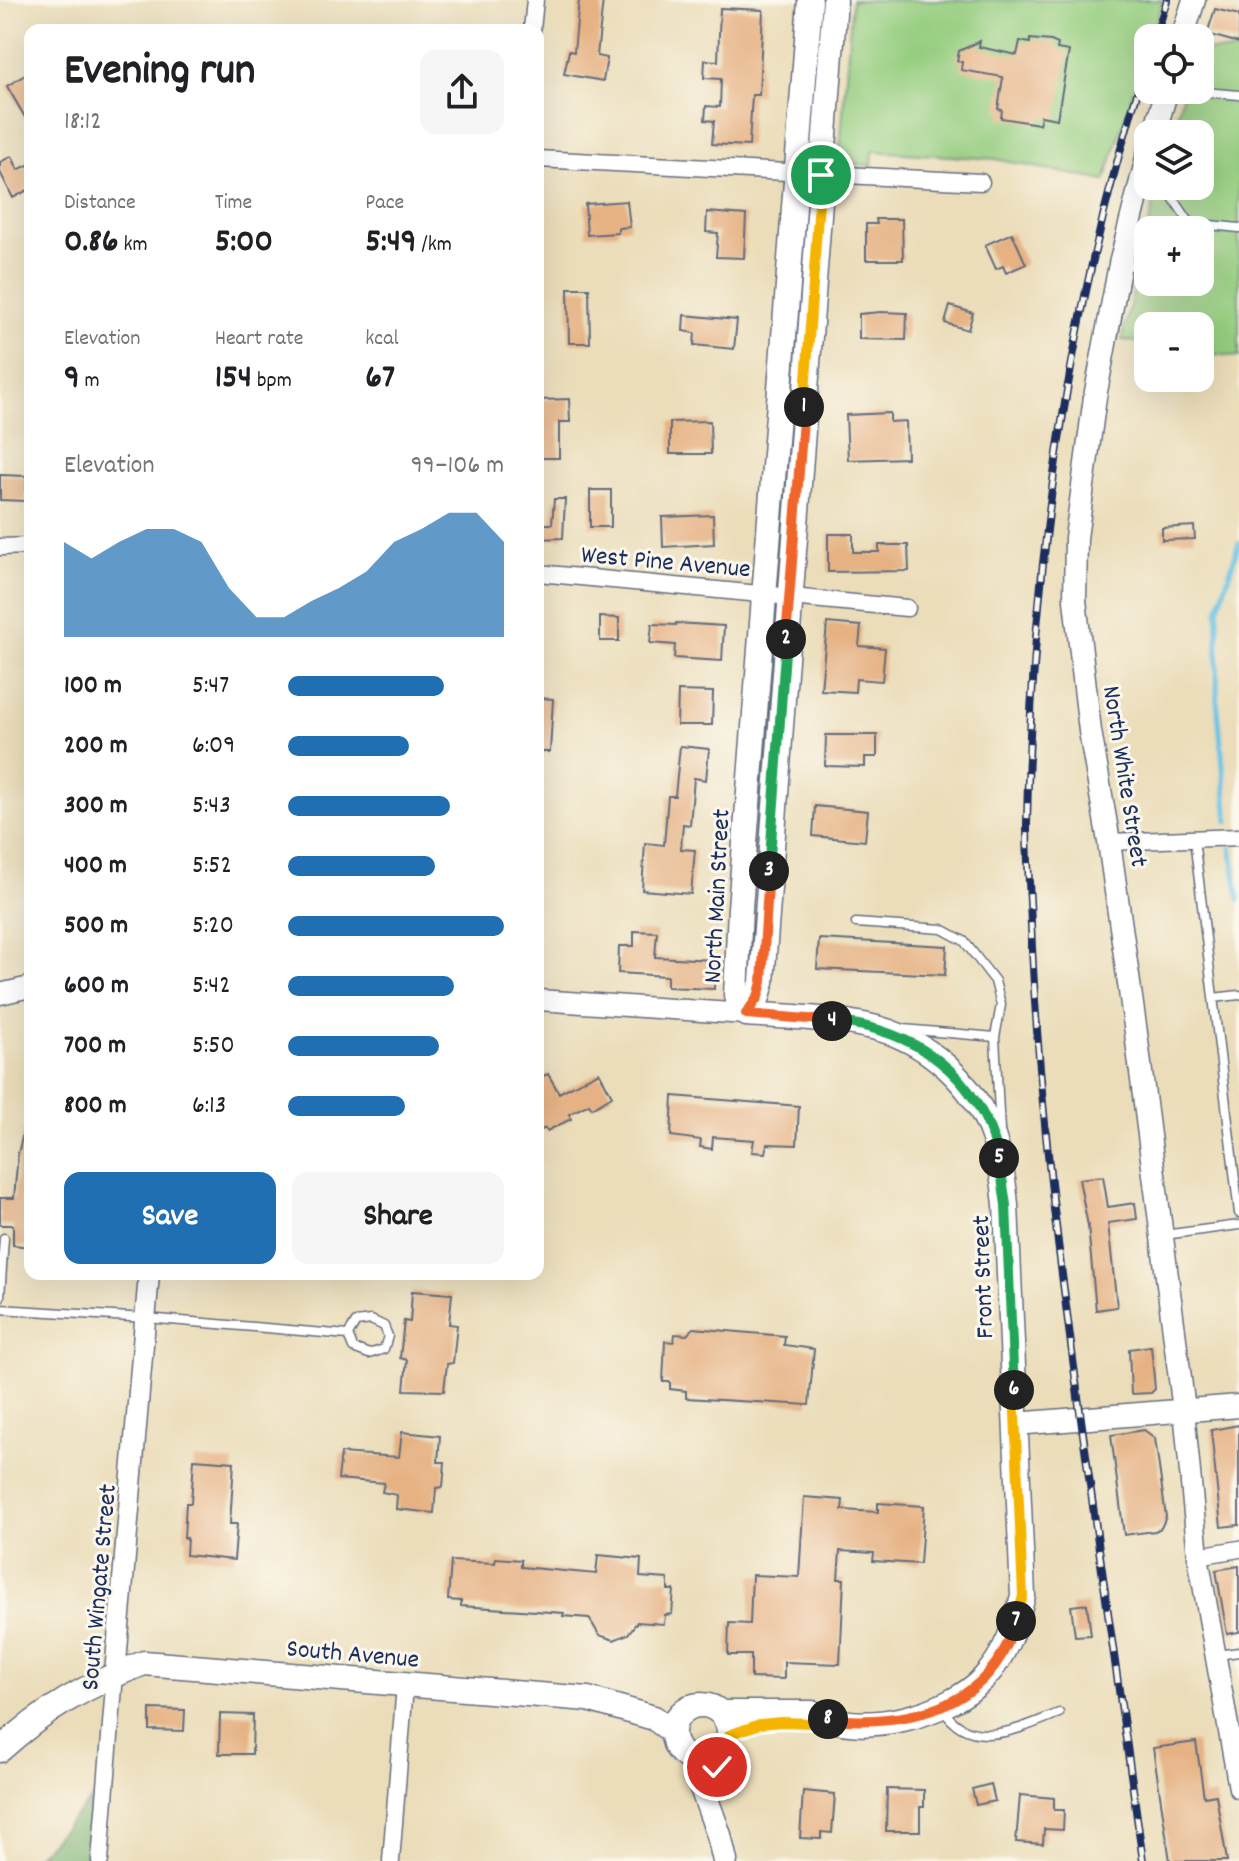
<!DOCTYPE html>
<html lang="en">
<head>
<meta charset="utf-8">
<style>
  :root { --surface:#fff; --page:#f6f6f6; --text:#202124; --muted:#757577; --accent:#1f6fb2 }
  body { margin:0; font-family:Dekko,sans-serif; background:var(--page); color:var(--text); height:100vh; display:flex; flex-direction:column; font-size:30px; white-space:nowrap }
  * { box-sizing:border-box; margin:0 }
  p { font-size:26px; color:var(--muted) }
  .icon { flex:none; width:44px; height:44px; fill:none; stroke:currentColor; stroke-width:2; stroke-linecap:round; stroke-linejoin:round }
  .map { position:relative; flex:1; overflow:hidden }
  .sheet { position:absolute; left:24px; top:24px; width:520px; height:1256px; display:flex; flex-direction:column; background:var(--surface); border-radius:16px; box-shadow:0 8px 32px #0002 }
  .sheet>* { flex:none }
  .buttons { position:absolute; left:1134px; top:24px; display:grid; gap:16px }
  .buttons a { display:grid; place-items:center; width:80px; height:80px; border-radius:16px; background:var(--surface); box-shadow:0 8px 32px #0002; font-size:40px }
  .pin { position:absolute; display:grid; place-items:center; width:68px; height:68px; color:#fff; margin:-34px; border:4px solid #fff; border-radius:50%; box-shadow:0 2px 8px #0007 }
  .km { position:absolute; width:40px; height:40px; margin:-20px; border-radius:50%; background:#222; color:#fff; font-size:22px; line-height:40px; text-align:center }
  .round { display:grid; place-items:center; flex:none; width:84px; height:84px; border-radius:16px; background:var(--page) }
  .overview { display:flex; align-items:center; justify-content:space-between; height:136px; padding:0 40px }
  h1 { font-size:44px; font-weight:700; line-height:60px }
  .stats { display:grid; grid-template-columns:repeat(3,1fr); gap:12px; height:136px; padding:8px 40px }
  .stats div { display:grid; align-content:center }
  .stats b { font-size:34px; font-weight:700 }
  .stats small { font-size:22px; font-weight:400 }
  .stats p { font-size:22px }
  .chart { height:224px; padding:16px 40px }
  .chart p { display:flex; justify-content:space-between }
  .chart svg { width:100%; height:144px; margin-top:8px; fill:var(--accent); opacity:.7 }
  .primary-button { display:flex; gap:16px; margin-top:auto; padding:16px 40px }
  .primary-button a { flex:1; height:92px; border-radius:16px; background:var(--accent); color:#fff; font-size:32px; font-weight:700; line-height:92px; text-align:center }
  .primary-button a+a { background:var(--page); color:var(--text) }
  ul { padding:0 40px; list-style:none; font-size:26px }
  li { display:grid; grid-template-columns:128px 96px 1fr; align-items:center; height:60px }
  li i { height:20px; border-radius:10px; background:var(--accent) }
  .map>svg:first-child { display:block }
  .green { fill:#95cd7f; stroke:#587e6e; stroke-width:2; fill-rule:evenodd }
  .forest { fill:#78b06e; stroke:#4a7066; stroke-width:2 }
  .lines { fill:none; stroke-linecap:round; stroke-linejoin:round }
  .stream { stroke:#67c2e5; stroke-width:5 }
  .building { fill:#e6b284 }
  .service-casing { stroke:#646c7e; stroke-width:11 }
  .minor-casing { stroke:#646c7e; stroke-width:19 }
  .tertiary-casing { stroke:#646c7e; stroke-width:23 }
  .secondary-casing { stroke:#646c7e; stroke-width:25 }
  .primary-casing { stroke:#646c7e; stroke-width:27 }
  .service { stroke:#fff; stroke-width:8 }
  .minor { stroke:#fff; stroke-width:16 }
  .tertiary { stroke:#fff; stroke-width:20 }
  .secondary { stroke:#fff; stroke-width:22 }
  .primary { stroke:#fff; stroke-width:24 }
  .rail-casing { stroke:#1b2f5e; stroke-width:8 }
  .rail { stroke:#fbf7ec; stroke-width:5; stroke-dasharray:15; stroke-linecap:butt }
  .split-1-casing { stroke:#fff; stroke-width:16 }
  .split-2-casing { stroke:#fff; stroke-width:16 }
  .split-3-casing { stroke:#fff; stroke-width:16 }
  .split-4-casing { stroke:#fff; stroke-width:16 }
  .split-5-casing { stroke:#fff; stroke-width:16 }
  .split-6-casing { stroke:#fff; stroke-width:16 }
  .split-7-casing { stroke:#fff; stroke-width:16 }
  .split-8-casing { stroke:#fff; stroke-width:16 }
  .split-9-casing { stroke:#fff; stroke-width:16 }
  .split-1 { stroke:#f5b400; stroke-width:10 }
  .split-2 { stroke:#f0652b; stroke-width:10 }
  .split-3 { stroke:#22a559; stroke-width:10 }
  .split-4 { stroke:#f0652b; stroke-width:10 }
  .split-5 { stroke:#22a559; stroke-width:10 }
  .split-6 { stroke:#22a559; stroke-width:10 }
  .split-7 { stroke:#f5b400; stroke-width:10 }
  .split-8 { stroke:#f0652b; stroke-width:10 }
  .split-9 { stroke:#f5b400; stroke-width:10 }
  .labels { text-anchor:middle; stroke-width:6; stroke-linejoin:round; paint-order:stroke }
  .street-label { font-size:26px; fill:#1b2f5e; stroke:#fbf7ec }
</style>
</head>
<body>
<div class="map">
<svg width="1239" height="1861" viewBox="0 0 1239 1861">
  <rect width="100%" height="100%" fill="#fbf7ec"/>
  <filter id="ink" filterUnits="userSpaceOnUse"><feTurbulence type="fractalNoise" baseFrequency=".0125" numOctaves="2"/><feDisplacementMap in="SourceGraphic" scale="16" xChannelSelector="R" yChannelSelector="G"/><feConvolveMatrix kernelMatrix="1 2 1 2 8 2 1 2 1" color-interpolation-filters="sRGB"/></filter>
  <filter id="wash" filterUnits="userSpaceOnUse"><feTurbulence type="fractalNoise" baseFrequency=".006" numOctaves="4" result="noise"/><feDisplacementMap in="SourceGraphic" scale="32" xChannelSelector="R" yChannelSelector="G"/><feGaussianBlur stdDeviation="1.8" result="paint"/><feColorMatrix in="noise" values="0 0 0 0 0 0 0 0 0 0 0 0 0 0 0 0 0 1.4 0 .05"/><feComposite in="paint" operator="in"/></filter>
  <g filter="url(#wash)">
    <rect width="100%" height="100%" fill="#ebddb9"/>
    <path class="green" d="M852,0H1163L1151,38H1148V46L1105,181L995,159L873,151L872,166L839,162Z
      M1200,50L1239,52V357L1200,352V326H1148V344L1122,340L1158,186H1200V134H1172L1184,90H1200ZM1148,230H1200V282H1148Z"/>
    <path class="forest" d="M91,1800L85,1861H32Z"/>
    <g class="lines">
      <path class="stream" d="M1228,822L1217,699L1218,610L1239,543
        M1231,847L1239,900"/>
    </g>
    <g id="blocks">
      <path class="building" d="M579,0H603L597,56L607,58L603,81L564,74L569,51L574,52Z
        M720,8L763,10L759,95H752L749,146L712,144L714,121L705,120L706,106L720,107L721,79L704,78L705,60L718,61Z
        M1215,9L1239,15V43L1207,34Z
        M1030,39L1051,41L1058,44L1057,49L1069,51L1057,119L1041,116L1039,124L1001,118L1002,110L998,109L1003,77L961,70L962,62L957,61L959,51L980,41L979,47L1017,55L1020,41L1030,43Z
        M30,72V126L7,86Z
        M12,156L18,170L30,164V189L13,198L0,172V162Z
        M627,201L630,227L618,228V233L587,235L585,204Z
        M707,212L746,215L744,258L716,257L718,233L706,232Z
        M876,219H902L903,260H866V224H877Z
        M1012,233L1026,264L1006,273L1003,266L996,269L985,245Z
        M568,288H589L590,343H569Z
        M950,306L973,313L968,330L945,323Z
        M881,312L907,313L906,340L859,339V314Z
        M684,315L737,320L734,349L694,345L695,333L683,331Z
        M569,399L570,422H559V458H538V400Z
        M890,413V422L906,421L907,458L848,460L846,415Z
        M710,421L711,454H670V422Z
        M0,475L27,476L26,501L0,500Z
        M590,490H611V527H590Z
        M554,499H565L563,538L538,539V524H552Z
        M713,515L714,544L663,547L662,517Z
        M1194,526L1195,539L1162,540V528Z
        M828,534H853V552H879V545H908L909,571L828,572Z
        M600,617L619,618V641H600Z
        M676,623L724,626L722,661L674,658L675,645L650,643L652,624L676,625Z
        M827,623L861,626L859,646L885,648L882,681L856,679L855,692L821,690Z
        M678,691L713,692L712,725H677Z
        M538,698L553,699L550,752H538Z
        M826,735H877V757H865V767L825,766Z
        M680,746L709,749L706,780L694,778L690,825L683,824L681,849L695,850L691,894L642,890L645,843L664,845L668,796H675Z
        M815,806L868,811L865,841L813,836Z
        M634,931L657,932L655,957L715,960L714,989L667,987V976L618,973L619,946H634Z
        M819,939L947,946L945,975L817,969Z
        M599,1072L612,1096L592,1108L589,1104L569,1114L571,1119L547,1131L545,1128L538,1132V1078L548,1074L559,1093Z
        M673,1096L799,1106L797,1145L767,1144L765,1153L752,1152L754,1140L713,1137L712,1149L700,1147L701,1140L671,1136Z
        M25,1125H30V1247L13,1245V1225H0V1198H14L18,1154Z
        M1103,1176L1108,1207L1135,1203L1137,1219L1108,1223L1117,1307L1096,1310L1088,1226L1079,1179Z
        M412,1291L452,1294L449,1324L457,1325L453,1363L447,1364L444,1391L404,1390L407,1360L400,1358L404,1321L410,1322Z
        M693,1328L785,1336L784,1345L814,1349L809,1405L686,1398V1391L670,1389V1382H663L665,1341L674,1342L675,1334L687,1335Z
        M1151,1346L1155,1389L1151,1393L1131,1394L1129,1349Z
        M1239,1425V1525L1221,1527L1211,1430Z
        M1144,1430L1155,1438L1166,1517L1161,1528L1155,1531L1124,1535L1111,1435Z
        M402,1432L440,1436L438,1462H445L443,1487L436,1488L434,1513L396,1509L397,1495L382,1492L384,1483L338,1479L341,1453L399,1457Z
        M194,1459L234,1462L230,1524H237L234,1560L186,1555L187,1538H184L186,1503H191Z
        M804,1497L843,1500L842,1510L878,1512V1503L924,1506L920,1564L873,1561L874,1553L840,1551L838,1579H844L840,1664L784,1662V1679L751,1678V1655H728L729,1623L750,1624L752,1575L799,1577Z
        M598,1555L641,1559L640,1577L668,1579V1590H674L672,1614L665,1615L664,1624L637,1622L628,1634L614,1640L599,1635L589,1618L563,1616L564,1613L461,1606V1601L448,1600L451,1561L495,1563L496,1558L521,1560V1567L596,1574Z
        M1239,1566V1632L1227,1634L1216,1570Z
        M1087,1604L1091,1635L1075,1636L1071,1606Z
        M150,1709L185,1710L184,1731L150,1730Z
        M220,1714L253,1715L252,1754H219Z
        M1196,1742L1204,1797L1216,1795L1227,1861H1170L1153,1748Z
        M991,1784L995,1801L976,1805L972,1789Z
        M887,1789L924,1790V1807H920V1831H886Z
        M803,1791L835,1794L832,1833L821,1832V1839L800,1838Z
        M1020,1795L1054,1798V1810H1064L1063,1830L1044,1829L1043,1844L1016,1842Z"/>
    </g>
  </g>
  <g filter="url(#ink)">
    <use href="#blocks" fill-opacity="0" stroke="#646c7e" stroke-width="2"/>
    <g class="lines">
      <defs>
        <path id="service" d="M1181,90L1239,95
          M1165,186L1190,223L1183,230
          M1190,223L1239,228
          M1120,264L1133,266L1148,260
          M1194,839L1239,1213
          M856,923L942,929L964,941L995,981L1001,1005L995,1037
          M1213,998L1239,995
          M903,1029L995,1037L1000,1131
          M1164,1235L1239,1225
          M0,1297L4,1238
          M0,1309L146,1318L348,1335
          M371,1320L384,1326L388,1336L384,1349L369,1354L353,1348L348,1335L356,1322Z
          M1217,1655L1239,1652
          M942,1708C970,1754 1021,1728 1059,1713"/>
        <path id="minor" d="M532,30L535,0
          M538,159L981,182
          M0,547L30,546
          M538,573L907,608
          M1109,842L1239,837
          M1198,1556L1239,1549
          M100,1861L115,1674
          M391,1861L405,1685"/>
        <path id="tertiary" d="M0,994L30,987
          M538,1000L746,1014
          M1184,1410L1198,1556L1239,1788
          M115,1674L149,1274"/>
        <path id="secondary" d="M1182,38L1194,0
          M1154,134L1167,90
          M1148,154L1120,264L1095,397L1076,538L1075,600L1090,731L1109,842L1136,1033L1184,1410
          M1015,1424L1239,1406"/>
        <path id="primary" d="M746,1014L758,997L762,982L835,0
          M746,1014L736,996L740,908L810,0
          M673 1733a28 28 0 1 1 56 0a28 28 0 1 1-56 0Z
          M721,1713H813C861,1738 947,1716 984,1678C1006,1655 1015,1625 1023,1596L1006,1205C1004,1183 1001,1161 994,1139C976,1084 926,1038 868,1026C829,1017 786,1017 746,1014
          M0,1750C45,1709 87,1685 144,1663L588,1699L654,1718L673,1732
          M692,1760L719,1835L725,1861"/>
      </defs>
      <use href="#service" class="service-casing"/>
      <use href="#minor" class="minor-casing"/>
      <use href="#tertiary" class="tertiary-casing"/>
      <use href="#secondary" class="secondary-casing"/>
      <use href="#primary" class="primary-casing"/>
      <use href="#service" class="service"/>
      <use href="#minor" class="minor"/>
      <use href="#tertiary" class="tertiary"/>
      <use href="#secondary" class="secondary"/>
      <use href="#primary" class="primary"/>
      <defs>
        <path id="rail" d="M1155,38L1167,0
          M1143,1861C1117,1671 1088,1481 1064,1290C1048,1168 1036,1048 1031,925C1030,892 1027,858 1027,825C1031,572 1069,300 1148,59"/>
      </defs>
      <use href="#rail" class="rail-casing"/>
      <use href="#rail" class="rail"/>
    </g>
  </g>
  <g class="lines" filter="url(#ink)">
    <defs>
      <path id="split-1" d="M804,407L821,175"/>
      <path id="split-2" d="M786,639L804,407"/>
      <path id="split-3" d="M769,871L786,639"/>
      <path id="split-4" d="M769,871L762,982L758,997L746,1014L832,1021"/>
      <path id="split-5" d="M832,1021C915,1029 979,1074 999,1158"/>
      <path id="split-6" d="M999,1158L1006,1205L1014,1390"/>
      <path id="split-7" d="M1014,1390L1023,1596L1016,1621"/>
      <path id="split-8" d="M828,1719C909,1726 990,1710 1016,1621"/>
      <path id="split-9" d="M717,1767V1756L726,1747L729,1735L760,1724L781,1722L812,1723L828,1719"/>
    </defs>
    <use href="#split-1" class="split-1-casing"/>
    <use href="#split-2" class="split-2-casing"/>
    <use href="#split-3" class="split-3-casing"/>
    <use href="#split-4" class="split-4-casing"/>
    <use href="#split-5" class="split-5-casing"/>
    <use href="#split-6" class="split-6-casing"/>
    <use href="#split-7" class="split-7-casing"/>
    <use href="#split-8" class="split-8-casing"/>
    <use href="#split-9" class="split-9-casing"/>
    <use href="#split-1" class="split-1"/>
    <use href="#split-2" class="split-2"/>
    <use href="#split-3" class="split-3"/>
    <use href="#split-4" class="split-4"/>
    <use href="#split-5" class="split-5"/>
    <use href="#split-6" class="split-6"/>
    <use href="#split-7" class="split-7"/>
    <use href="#split-8" class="split-8"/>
    <use href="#split-9" class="split-9"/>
  </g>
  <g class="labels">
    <g class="street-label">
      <text transform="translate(666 560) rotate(5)" y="9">West Pine Avenue</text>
      <text transform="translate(1127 776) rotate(81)" y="9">North White Street</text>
      <text transform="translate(715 896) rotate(-87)" y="9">North Main Street</text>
      <text transform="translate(981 1277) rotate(-92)" y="9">Front Street</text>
      <text transform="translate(97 1587) rotate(-85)" y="9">South Wingate Street</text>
      <text transform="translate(353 1652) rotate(5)" y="9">South Avenue</text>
    </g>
  </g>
</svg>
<div class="buttons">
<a><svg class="icon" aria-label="locate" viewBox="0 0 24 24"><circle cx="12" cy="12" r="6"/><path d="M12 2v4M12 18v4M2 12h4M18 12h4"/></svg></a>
<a><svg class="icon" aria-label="layers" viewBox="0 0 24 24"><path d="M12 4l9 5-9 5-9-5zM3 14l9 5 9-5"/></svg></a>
<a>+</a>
<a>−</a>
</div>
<div class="pin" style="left:821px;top:175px;background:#1e9e55"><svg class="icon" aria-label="arrive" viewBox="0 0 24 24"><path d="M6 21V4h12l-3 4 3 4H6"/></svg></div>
<div class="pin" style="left:717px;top:1767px;background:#d93025"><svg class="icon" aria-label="check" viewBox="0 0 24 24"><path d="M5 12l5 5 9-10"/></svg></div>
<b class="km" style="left:804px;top:407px">1</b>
<b class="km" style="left:786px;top:639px">2</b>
<b class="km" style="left:769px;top:871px">3</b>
<b class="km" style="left:832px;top:1021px">4</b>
<b class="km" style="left:999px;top:1158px">5</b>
<b class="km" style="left:1014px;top:1390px">6</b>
<b class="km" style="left:1016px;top:1621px">7</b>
<b class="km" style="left:828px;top:1719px">8</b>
<section class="sheet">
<div class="overview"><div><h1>Evening run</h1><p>18:12</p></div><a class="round"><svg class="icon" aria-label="share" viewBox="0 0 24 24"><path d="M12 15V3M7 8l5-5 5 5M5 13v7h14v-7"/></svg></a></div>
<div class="stats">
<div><p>Distance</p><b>0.86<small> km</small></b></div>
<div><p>Time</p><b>5:00</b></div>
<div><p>Pace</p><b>5:49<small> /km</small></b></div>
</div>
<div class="stats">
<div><p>Elevation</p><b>9<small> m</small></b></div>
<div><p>Heart rate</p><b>154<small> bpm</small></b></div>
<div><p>kcal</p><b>67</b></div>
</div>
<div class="chart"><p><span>Elevation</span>99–106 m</p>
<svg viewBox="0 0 160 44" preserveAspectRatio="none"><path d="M0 44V15L10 20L20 15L30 11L40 11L50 15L60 29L70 38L80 38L90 33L100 29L110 24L120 15L130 11L140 6L150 6L160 15V44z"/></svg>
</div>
<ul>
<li><b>100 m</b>5:47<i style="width:72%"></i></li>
<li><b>200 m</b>6:09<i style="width:56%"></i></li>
<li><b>300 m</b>5:43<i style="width:75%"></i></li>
<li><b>400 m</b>5:52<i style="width:68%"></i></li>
<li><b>500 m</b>5:20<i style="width:100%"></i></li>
<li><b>600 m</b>5:42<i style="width:77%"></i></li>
<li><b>700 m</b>5:50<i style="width:70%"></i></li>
<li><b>800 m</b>6:13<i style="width:54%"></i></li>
</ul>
<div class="primary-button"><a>Save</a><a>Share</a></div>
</section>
</div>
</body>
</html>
